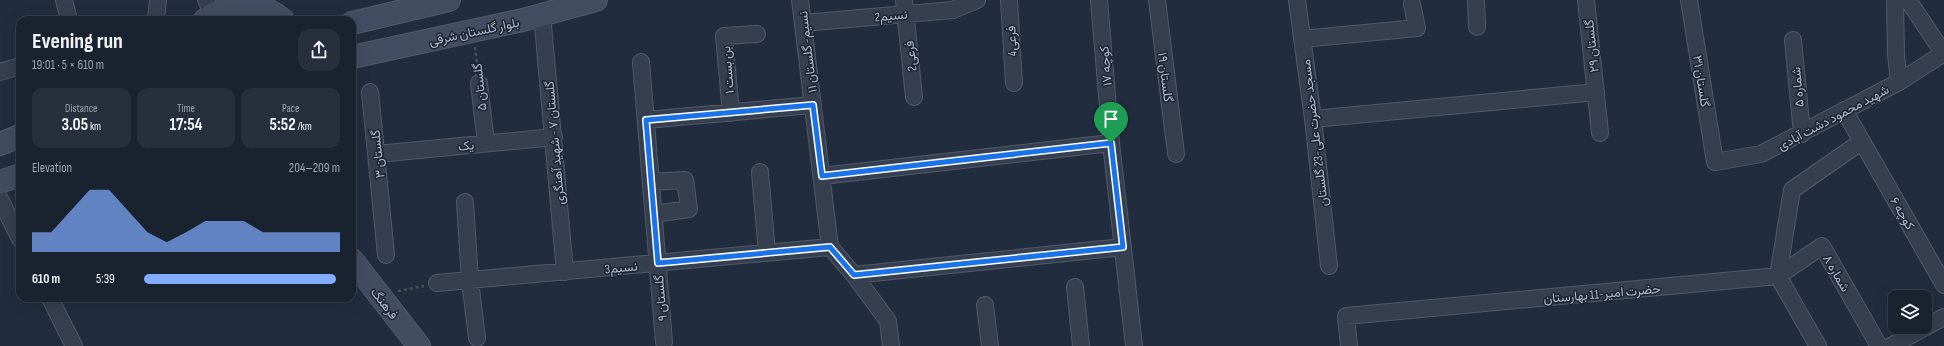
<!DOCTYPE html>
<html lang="en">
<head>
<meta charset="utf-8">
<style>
  :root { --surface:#19222f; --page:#262f3b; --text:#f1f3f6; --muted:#9fa4aa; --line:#373f4b; --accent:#81acff }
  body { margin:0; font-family:"Sofia Sans Condensed",Vazirmatn,sans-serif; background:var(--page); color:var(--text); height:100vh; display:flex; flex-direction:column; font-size:15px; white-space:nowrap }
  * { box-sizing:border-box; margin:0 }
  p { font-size:13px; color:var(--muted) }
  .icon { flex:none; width:22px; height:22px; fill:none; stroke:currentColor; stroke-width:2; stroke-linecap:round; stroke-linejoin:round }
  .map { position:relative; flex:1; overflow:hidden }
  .details { position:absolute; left:16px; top:16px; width:340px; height:286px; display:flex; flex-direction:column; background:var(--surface); border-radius:12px; box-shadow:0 4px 16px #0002,0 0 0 1px var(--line) }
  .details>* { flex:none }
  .controls { position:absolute; left:1888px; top:290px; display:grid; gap:8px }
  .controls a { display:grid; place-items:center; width:44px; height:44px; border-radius:8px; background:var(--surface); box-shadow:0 4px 16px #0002,0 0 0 1px var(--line); font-size:20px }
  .pin { position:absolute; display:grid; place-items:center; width:34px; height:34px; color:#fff; margin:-41px -17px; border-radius:50% 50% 50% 0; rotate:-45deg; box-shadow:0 0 4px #0007 }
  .pin .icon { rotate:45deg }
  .round { display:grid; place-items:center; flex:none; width:42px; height:42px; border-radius:12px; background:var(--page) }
  .summary { display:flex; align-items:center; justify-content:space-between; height:68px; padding:0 16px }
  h1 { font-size:22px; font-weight:700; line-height:30px }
  .stats { display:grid; grid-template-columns:repeat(3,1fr); gap:6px; height:68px; padding:4px 16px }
  .stats div { display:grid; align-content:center; border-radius:10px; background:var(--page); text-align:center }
  .stats b { font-size:17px; font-weight:700 }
  .stats small { font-size:11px; font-weight:400 }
  .stats p { font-size:11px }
  .chart { height:112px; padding:8px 16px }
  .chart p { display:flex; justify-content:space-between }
  .chart svg { width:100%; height:72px; margin-top:4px; fill:var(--accent); opacity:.7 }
  ul { padding:0 16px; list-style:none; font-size:13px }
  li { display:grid; grid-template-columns:64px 48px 1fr; align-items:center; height:30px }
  li i { height:10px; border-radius:5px; background:var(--accent) }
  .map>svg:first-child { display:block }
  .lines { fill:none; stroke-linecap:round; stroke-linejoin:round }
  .street-casing { stroke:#515a6a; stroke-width:18 }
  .secondary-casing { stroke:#515a6a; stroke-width:24 }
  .path { stroke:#3e575a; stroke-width:2.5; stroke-dasharray:3 3; stroke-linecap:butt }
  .street { stroke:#353f4f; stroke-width:16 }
  .secondary { stroke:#434d62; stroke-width:22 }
  .route-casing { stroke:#fff; stroke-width:8 }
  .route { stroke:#1a73e8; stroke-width:5 }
  .labels { text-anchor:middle; stroke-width:3; stroke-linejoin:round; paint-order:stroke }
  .street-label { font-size:13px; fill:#b1baca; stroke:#1b2434 }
</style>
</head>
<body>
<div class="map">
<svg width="1944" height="346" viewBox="0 0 1944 346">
  <rect width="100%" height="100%" fill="#212d3f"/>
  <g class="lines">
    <defs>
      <path id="street" d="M64,0L69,20
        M206,0L213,14
        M800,0L830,247
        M904,0L914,97
        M1009,0L1014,83
        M1099,0L1111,143L1134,346
        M1157,0L1176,154
        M1297,0L1313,119L1329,266
        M1476,0L1477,27
        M1586,0L1600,133
        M1689,0L1715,162L1761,154L1899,82L1944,53
        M1895,0L1896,54L1899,82
        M1908,0L1944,54
        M542,14L565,272
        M156,20L158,0
        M803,23L953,10L977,0
        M1302,39L1417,28L1412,4
        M1793,40L1802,134
        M641,62L664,342
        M0,72L20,66
        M479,83L486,143
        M370,92L386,255
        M1844,110L1944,285
        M731,113L724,36L757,34
        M1313,119L1596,92
        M646,120L813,105
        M377,154L554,137
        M760,172L767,253
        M822,176L1111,143
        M651,182L685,180L689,209L654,214
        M0,199L20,239
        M465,202L470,281L477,338
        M830,247L854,275L888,321L891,346
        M854,275L1123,247
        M1778,276L1792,190L1861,142
        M1778,276L1822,246L1879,346
        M437,283L830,247
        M1075,287L1081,346
        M50,298L74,346
        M985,305L990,346
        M1349,346L1346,316L1778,276L1818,346
        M1891,346L1944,317"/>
      <path id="secondary" d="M205,20C228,2 260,0 283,20
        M352,23L449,0
        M352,57L523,20L596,0
        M0,144L20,136
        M0,182L20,175
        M352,260L419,346"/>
    </defs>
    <use href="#street" class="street-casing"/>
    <use href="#secondary" class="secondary-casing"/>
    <path class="path" d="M475,47L478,70
      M398,291L424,286"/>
    <use href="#street" class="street"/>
    <use href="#secondary" class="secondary"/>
  </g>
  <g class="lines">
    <defs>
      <path id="route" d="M813,105L822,176L1111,143L1123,247L854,275L830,247L658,263L646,120Z"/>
    </defs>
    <use href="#route" class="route-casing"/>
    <use href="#route" class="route"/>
  </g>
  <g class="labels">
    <g class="street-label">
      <text transform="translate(891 15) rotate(-5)" y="5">نسیم2</text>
      <text transform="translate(474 31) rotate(-12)" y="5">بلوار گلستان شرقی</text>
      <text transform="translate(1011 41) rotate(-93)" y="5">فرعی4</text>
      <text transform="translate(1591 46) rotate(-96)" y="5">گلستان ۲۹</text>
      <text transform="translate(807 52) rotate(-97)" y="5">نسیم- گلستان ۱۱</text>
      <text transform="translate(910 56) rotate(-96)" y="5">فرعی2</text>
      <text transform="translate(1105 66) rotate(-95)" y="5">کوچه ۱۷</text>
      <text transform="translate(727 70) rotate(-95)" y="5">بن بست ۱</text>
      <text transform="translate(1166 77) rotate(83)" y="5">گلستان ۱۹</text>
      <text transform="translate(1702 81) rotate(81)" y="5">گلستان ۳۱</text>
      <text transform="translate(479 87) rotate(-96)" y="5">گلستان ۵</text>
      <text transform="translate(1797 87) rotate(-95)" y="5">شماره ۵</text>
      <text transform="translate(1833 117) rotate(-28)" y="5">شهید محمود دشت آبادی</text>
      <text transform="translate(1314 133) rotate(-97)" y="5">مسجد حضرت علی-23 گلستان</text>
      <text transform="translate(554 143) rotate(-95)" y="5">گلستان ۷ - شهید آهنگری</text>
      <text transform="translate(466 145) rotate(-6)" y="5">یک</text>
      <text transform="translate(377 154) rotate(-96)" y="5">گلستان ۳</text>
      <text transform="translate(1903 213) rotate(60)" y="5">کوچه ۶</text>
      <text transform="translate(621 267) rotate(-5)" y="5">نسیم3</text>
      <text transform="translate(1837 273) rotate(60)" y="5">شماره ۸</text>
      <text transform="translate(1602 293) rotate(-5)" y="5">حضرت امیر-11 بهارستان</text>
      <text transform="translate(660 298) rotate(-95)" y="5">گلستان ۹</text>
      <text transform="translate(385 303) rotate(52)" y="5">فرهنگ</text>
    </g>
  </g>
</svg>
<div class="controls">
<a><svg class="icon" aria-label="layers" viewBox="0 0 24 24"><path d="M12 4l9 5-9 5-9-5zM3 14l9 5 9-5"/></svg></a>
</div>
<div class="pin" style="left:1111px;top:143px;background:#1e9e55"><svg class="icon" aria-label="arrive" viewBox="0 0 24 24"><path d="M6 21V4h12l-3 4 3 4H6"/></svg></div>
<section class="details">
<div class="summary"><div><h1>Evening run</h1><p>19:01 · 5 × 610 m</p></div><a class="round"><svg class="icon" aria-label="share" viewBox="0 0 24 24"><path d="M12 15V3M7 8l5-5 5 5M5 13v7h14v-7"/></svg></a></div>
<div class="stats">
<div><p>Distance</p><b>3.05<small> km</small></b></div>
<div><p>Time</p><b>17:54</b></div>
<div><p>Pace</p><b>5:52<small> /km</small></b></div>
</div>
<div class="chart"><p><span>Elevation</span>204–209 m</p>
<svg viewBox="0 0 160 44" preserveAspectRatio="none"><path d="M0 44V32L10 32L20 19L30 6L40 6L50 19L60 32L70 38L80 32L90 25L100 25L110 25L120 32L130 32L140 32L150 32L160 32V44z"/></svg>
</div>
<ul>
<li><b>610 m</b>5:39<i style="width:98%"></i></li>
</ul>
</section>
</div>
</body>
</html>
